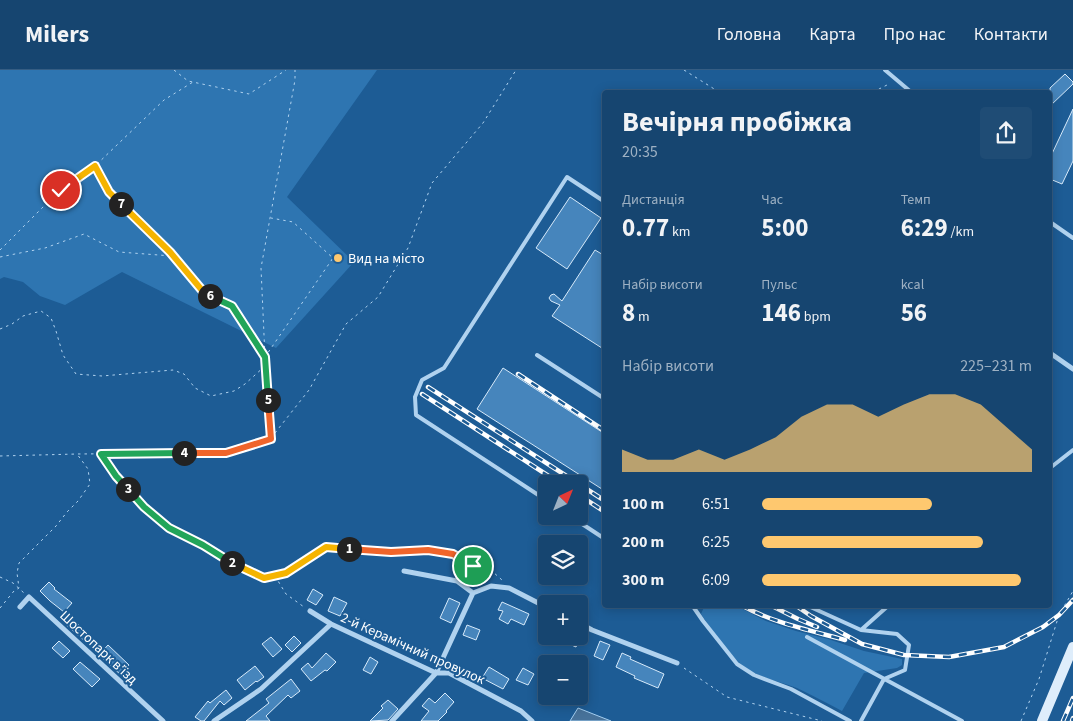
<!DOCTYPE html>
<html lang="uk">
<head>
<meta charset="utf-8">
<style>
  :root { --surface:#164570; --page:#1f4c75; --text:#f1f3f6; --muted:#9eb1c3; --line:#355d83; --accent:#fec86f }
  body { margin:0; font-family:"Source Sans 3",sans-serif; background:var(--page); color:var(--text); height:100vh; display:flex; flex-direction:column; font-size:19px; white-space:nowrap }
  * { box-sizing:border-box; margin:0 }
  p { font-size:16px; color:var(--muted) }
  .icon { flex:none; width:28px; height:28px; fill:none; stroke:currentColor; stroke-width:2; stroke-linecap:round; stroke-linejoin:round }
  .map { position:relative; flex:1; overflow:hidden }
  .drawer { position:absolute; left:602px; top:20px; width:450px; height:518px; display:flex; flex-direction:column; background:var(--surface); border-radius:5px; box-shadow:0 2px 12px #0003,0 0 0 1px var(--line) }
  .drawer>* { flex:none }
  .needle { width:32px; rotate:43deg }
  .controls { position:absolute; left:538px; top:405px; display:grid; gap:10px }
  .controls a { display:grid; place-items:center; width:50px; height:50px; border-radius:5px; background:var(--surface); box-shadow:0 2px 12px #0003,0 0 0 1px var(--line); font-size:25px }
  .pin { position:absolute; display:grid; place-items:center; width:42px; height:42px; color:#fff; margin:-21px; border:2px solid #fff; border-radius:50%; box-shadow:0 1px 5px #0007 }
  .km { position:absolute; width:25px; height:25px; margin:-12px; border-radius:50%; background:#222; color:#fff; font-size:14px; line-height:25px; text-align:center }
  .round { display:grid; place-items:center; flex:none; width:52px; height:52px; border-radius:5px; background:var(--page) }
  .summary { display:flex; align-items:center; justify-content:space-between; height:85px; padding:0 20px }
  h1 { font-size:28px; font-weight:700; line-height:38px }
  .metrics { display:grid; grid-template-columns:repeat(3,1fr); gap:8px; height:85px; padding:5px 20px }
  .metrics div { display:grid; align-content:center }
  .metrics b { font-size:25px; font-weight:700 }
  .metrics small { font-size:14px; font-weight:400 }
  .metrics p { font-size:14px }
  .chart { height:140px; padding:10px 20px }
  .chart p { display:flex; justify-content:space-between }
  .chart svg { width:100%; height:90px; margin-top:5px; fill:var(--accent); opacity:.7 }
  ul { padding:0 20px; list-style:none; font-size:16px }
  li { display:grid; grid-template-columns:80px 60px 1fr; align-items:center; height:38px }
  li i { height:12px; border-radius:6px; background:var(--accent) }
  header { display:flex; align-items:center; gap:30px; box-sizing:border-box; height:70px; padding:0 25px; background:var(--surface); border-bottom:1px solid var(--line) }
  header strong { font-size:24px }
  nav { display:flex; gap:28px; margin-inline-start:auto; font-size:18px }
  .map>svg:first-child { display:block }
  .green { fill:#2e75b1 }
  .water { fill:#47729a; stroke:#a4cef0 }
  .building { fill:#4685bc; stroke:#d7eafa }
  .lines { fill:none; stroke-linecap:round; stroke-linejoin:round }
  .path { stroke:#b0d2ef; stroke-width:1; stroke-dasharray:2.5 4; stroke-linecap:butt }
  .lane { stroke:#b0d2ef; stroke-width:4 }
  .street { stroke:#b0d2ef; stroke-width:5 }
  .secondary { stroke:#deedfb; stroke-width:10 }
  .rail-casing { stroke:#fff; stroke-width:4.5 }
  .rail { stroke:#1d5c95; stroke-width:2.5; stroke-dasharray:8; stroke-linecap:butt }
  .split-1-casing { stroke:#fff; stroke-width:10 }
  .split-2-casing { stroke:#fff; stroke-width:10 }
  .split-3-casing { stroke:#fff; stroke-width:10 }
  .split-4-casing { stroke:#fff; stroke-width:10 }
  .split-5-casing { stroke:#fff; stroke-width:10 }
  .split-6-casing { stroke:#fff; stroke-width:10 }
  .split-7-casing { stroke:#fff; stroke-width:10 }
  .split-8-casing { stroke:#fff; stroke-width:10 }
  .split-1 { stroke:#f0652b; stroke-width:6 }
  .split-2 { stroke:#f5b400; stroke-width:6 }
  .split-3 { stroke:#22a559; stroke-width:6 }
  .split-4 { stroke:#22a559; stroke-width:6 }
  .split-5 { stroke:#f0652b; stroke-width:6 }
  .split-6 { stroke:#22a559; stroke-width:6 }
  .split-7 { stroke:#f5b400; stroke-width:6 }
  .split-8 { stroke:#f5b400; stroke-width:6 }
  .poi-dot { fill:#fec86f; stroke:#1d5c95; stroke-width:2 }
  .labels { text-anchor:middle; stroke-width:4; stroke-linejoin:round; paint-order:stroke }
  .poi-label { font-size:14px; fill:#fff; stroke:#1d5c95; text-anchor:start }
  .street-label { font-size:14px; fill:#fff; stroke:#1d5c95 }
</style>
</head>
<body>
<header>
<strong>Milers</strong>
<nav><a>Головна</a><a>Карта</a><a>Про нас</a><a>Контакти</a></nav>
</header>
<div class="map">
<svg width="1073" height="651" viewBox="0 0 1073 651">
  <rect width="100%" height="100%" fill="#1d5c95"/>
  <path class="green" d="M0,0H377L287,127L354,192L276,278L122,202L65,235L40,226L23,212L4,207L0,209Z
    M705,535H735L766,551L796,561L828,569L864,581L902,589V595L897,598L864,603L842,641C827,633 812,625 797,618C781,612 764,609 749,600C730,588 714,563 701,544Z"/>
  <path class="water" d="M578,638L611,651H570Z"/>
  <path class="building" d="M1065,4L1073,12V14L1050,36V18Z
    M1073,39V91L1062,114L1050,109V88Z
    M570,127L601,148L567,199L536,178Z
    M595,180L605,186V280L552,246L560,235L551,231L549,228L551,225L554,224L562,231Z
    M503,298L605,364V421L477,339Z
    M49,512L55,518L54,519L72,533L64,542L50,531L40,521Z
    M313,519L323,525L316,535L307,530Z
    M334,527L347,533L340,546L328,541Z
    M449,528L460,533L451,553L440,548Z
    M502,532L529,544L524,555L511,549L508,554L499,549L503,541L498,540Z
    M68,545L93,568L88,574L62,551Z
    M467,555L480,560L476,570L463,565Z
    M294,566L301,573L292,582L285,575Z
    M551,566H581L576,577Z
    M271,567L282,579L273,587L262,574Z
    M59,571L70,581L63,588L52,578Z
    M600,571L610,575L603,590L594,586Z
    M108,575L129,595L121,605L99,585Z
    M326,583L336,592L327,601L325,600L311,611L301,599L308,593L312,598Z
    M622,583L631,587L630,589L664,604L658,618L634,608L635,606L616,597Z
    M370,587L378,592L371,604L363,600Z
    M80,592L100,609L92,617L73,599Z
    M255,596L264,607L257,612L256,611L245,620L237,610Z
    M489,597L509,609L503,619L482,608Z
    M523,598L534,604L528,615L516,610Z
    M291,609L300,621L291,628L288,625L266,646L270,651H246L269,633L266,629Z
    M226,620L232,628L224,635L220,631L204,651H201L195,647L208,631L210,633Z
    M445,623L454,632L446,641L447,642L438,651H421L429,641L422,636L429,628L435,633Z
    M388,630L398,639L388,650L370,651L383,638L381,636Z"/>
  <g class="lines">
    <path class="path" d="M174,0L188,11L249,24L286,0
      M684,0L719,22
      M873,22L889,14
      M95,96L109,122L170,182L206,225L232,235L265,287L333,188L293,152L271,148
      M0,180L61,119L95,96L164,30L193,12
      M0,187L45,178L84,164L119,182L172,186
      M0,259L12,254L23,246L41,241L51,248L56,261L63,285L76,304L102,306L173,300L184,304L195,318L211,326L234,321L245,314L265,296
      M271,368L309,320L346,254L378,227L408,178L432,113L483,53L516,0
      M101,385L116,406L144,437L169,458L203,475L235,496L265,508L286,503L326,477L391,482L428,480L453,484L473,496L484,494L502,510
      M0,386L77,384L226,383L271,369L265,287L261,198L295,10V0
      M275,506L286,524L304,537
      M0,507L13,513L24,523
      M0,538L14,521L19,518L17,503L19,493L56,456L67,442L78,431L90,414L88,399L77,384
      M684,598L727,627L822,651
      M1021,651L1039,609L1059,545L1073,521"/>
    <path class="lane" d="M885,0L911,22
      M1050,152L1073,168
      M537,285L605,329
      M1050,398L1073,380
      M546,430L416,345L415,327L422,310L444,298L567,107L605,132
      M570,446L605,469
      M692,535L703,551L737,594L754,605L791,619L850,651
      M806,535L861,560L889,535
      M861,560L897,564L909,575L905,600L884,609L861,651
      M807,567L962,651"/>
    <path class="street" d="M1050,283L1073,299
      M404,501L457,511L473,523L491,516L509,518L546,537
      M20,537L29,527L163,651
      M310,541L331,554L436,603H449L521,641L532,651
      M579,553L592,560L677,593
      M214,651L261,619L331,554
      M392,651L436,603L473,523"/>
    <path class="secondary" d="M1042,651L1073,577"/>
    <defs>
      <path id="rail" d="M518,304L605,361
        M428,317L579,414
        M422,324L561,414
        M579,414L605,431
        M579,425L605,442
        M741,535C773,553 809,560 845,570
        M770,535L798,549L817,557
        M795,535L811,546L862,574L904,585L949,587L1004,577L1043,557L1059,545L1073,530
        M1063,651L1073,628
        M1072,651L1073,648"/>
    </defs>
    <use href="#rail" class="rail-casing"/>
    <use href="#rail" class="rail"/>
  </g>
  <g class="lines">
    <defs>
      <path id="split-1" d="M349,479L391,482L428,480L453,484L473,496"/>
      <path id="split-2" d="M232,493L264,508L286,503L326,477L349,479"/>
      <path id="split-3" d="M128,419L144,437L169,458L203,475L232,493"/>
      <path id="split-4" d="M128,419L116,406L101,384L184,383"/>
      <path id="split-5" d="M184,383H226L271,369L268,330"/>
      <path id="split-6" d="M210,226L232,236L265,287L268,330"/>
      <path id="split-7" d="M121,134L170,182L206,225L210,226"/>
      <path id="split-8" d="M61,120L95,96L109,122L121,134"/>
    </defs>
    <use href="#split-1" class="split-1-casing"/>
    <use href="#split-2" class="split-2-casing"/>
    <use href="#split-3" class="split-3-casing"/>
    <use href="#split-4" class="split-4-casing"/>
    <use href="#split-5" class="split-5-casing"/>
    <use href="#split-6" class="split-6-casing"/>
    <use href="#split-7" class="split-7-casing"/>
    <use href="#split-8" class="split-8-casing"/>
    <use href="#split-1" class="split-1"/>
    <use href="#split-2" class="split-2"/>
    <use href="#split-3" class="split-3"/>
    <use href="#split-4" class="split-4"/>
    <use href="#split-5" class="split-5"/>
    <use href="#split-6" class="split-6"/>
    <use href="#split-7" class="split-7"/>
    <use href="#split-8" class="split-8"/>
  </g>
  <circle class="poi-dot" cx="338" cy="188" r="5"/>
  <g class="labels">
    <g class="poi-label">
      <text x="348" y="193">Вид на місто</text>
    </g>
    <g class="street-label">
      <text transform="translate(99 577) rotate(43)" y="5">Шостопарк в’їзд</text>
      <text transform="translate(413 578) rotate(24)" y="5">2-й Керамічний провулок</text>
    </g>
  </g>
</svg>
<div class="controls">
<a><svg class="needle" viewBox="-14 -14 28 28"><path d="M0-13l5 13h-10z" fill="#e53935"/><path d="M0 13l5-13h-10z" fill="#9eb1c3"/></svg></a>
<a><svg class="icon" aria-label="layers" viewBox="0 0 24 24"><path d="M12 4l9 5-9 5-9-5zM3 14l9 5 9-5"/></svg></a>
<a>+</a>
<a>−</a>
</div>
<div class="pin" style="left:473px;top:496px;background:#1e9e55"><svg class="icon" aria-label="arrive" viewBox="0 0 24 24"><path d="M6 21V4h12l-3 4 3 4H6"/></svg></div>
<div class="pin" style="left:61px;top:120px;background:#d93025"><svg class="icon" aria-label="check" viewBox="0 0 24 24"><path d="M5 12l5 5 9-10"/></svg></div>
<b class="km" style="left:349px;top:479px">1</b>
<b class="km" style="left:232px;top:493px">2</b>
<b class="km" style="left:128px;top:419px">3</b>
<b class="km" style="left:184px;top:383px">4</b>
<b class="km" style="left:268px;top:330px">5</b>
<b class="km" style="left:210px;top:226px">6</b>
<b class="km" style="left:121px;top:134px">7</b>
<section class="drawer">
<div class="summary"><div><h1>Вечірня пробіжка</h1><p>20:35</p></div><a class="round"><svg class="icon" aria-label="share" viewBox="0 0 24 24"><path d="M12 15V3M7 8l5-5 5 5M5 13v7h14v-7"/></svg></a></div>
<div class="metrics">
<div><p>Дистанція</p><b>0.77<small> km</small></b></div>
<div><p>Час</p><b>5:00</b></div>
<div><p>Темп</p><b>6:29<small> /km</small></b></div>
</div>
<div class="metrics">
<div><p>Набір висоти</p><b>8<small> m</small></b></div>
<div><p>Пульс</p><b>146<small> bpm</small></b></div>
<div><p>kcal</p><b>56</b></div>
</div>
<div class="chart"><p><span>Набір висоти</span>225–231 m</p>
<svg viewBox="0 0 160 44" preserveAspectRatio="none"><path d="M0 44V33L10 38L20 38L30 33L40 38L50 33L60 27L70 17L80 11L90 11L100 17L110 11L120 6L130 6L140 11L150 22L160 33V44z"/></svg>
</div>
<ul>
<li><b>100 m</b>6:51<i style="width:63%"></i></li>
<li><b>200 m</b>6:25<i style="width:82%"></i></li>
<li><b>300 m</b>6:09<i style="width:96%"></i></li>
</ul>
</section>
</div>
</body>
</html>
